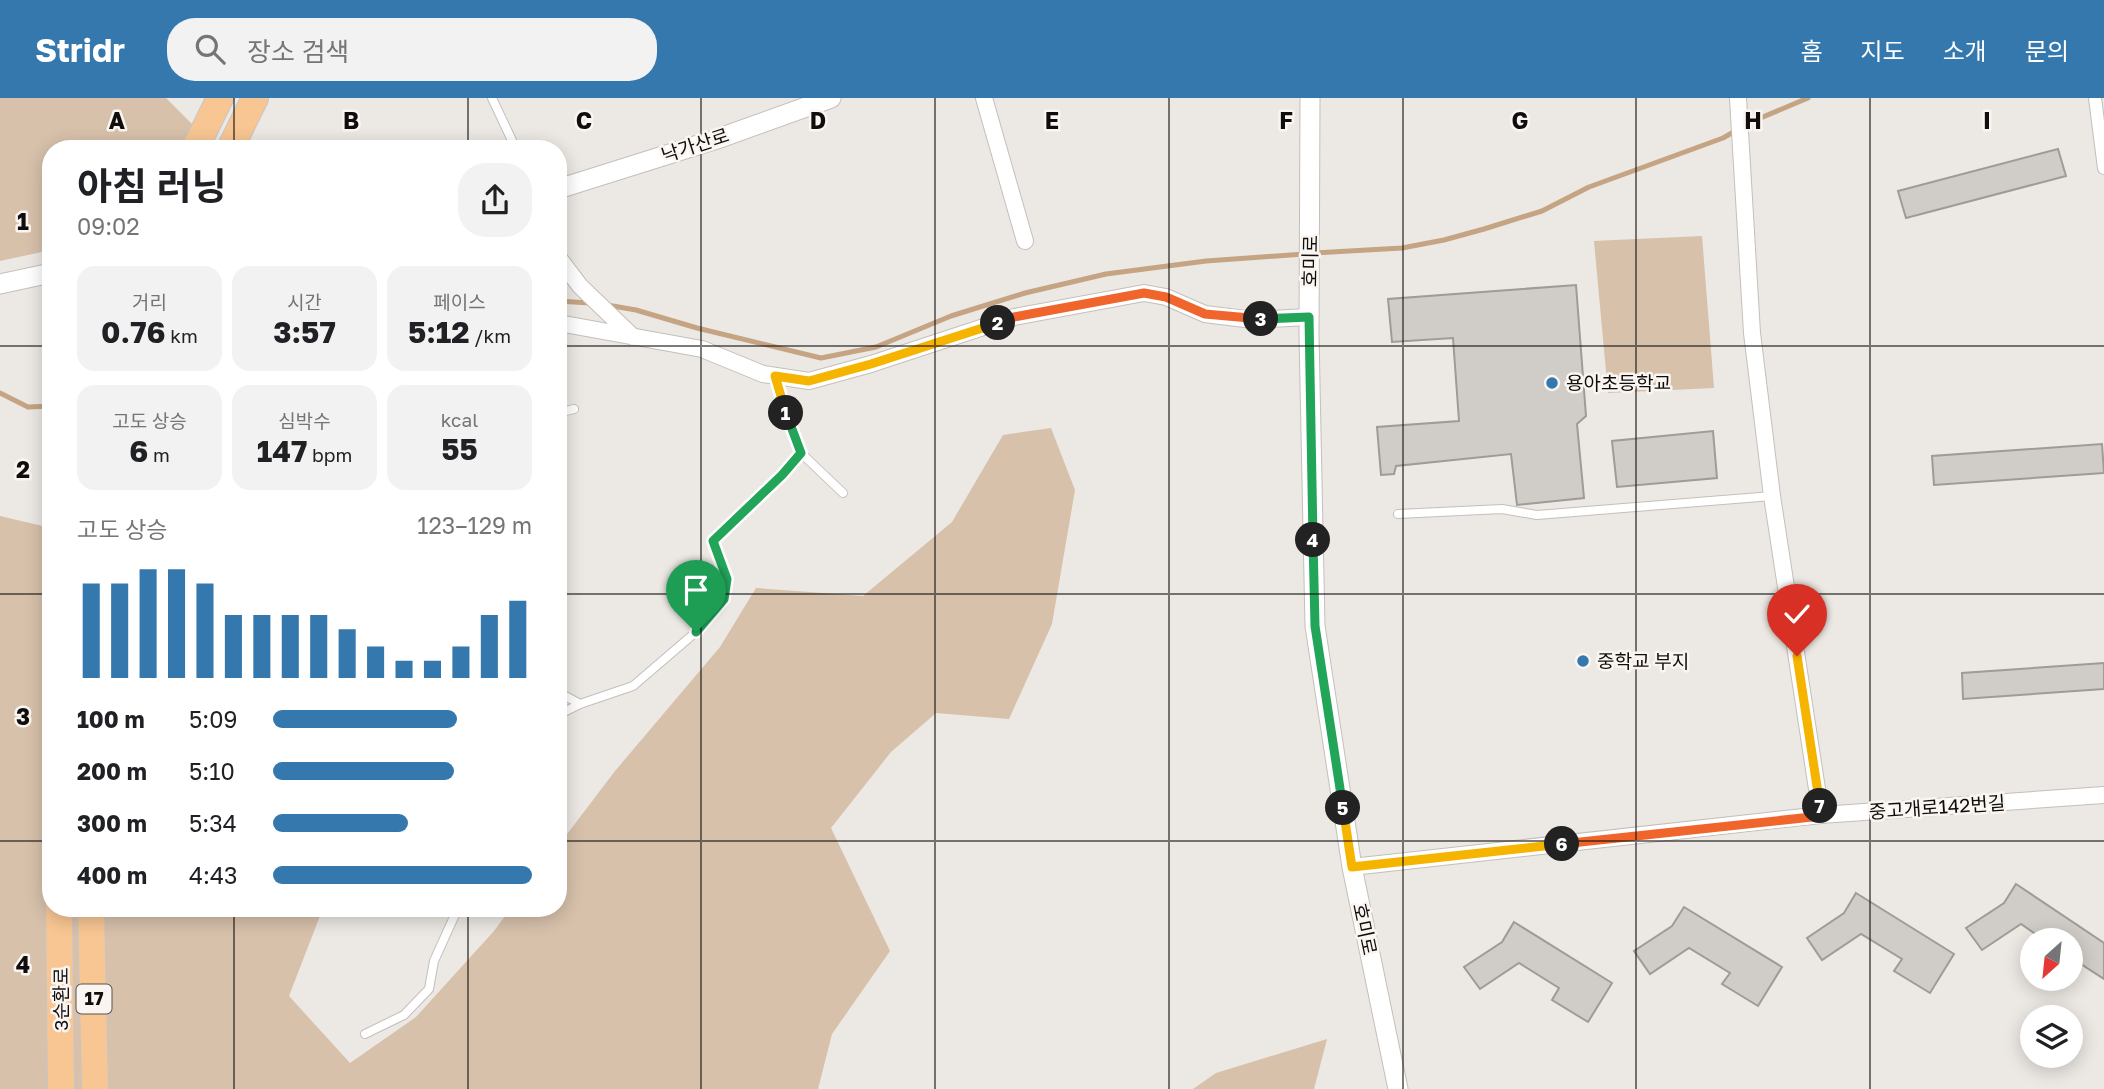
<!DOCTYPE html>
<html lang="ko">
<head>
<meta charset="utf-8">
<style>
  :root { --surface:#fff; --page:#f2f2f2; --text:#202124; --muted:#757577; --accent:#3578ae }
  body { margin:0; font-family:"Golos Text","Noto Sans KR",sans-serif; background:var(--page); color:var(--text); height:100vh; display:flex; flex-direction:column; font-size:26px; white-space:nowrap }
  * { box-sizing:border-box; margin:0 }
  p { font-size:23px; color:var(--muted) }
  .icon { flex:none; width:38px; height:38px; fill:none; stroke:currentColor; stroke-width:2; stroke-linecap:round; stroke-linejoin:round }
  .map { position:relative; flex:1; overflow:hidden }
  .side { position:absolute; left:42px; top:42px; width:525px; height:777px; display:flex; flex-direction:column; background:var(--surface); border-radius:28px; box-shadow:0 4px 18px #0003 }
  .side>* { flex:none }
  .needle { width:46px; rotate:207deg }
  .tools { position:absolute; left:2020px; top:830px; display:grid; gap:14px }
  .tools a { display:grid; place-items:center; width:63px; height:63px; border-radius:50%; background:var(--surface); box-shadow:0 4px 18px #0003; font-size:35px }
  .pin { position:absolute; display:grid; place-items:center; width:60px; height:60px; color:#fff; margin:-72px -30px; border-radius:50% 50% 50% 0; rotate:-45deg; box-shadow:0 0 7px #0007 }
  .pin .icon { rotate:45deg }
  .km { position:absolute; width:35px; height:35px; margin:-18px; border-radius:50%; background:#222; color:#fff; font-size:19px; line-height:35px; text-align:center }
  .round { display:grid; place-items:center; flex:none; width:74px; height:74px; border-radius:28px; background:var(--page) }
  .overview { display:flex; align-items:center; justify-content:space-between; height:119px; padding:0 35px }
  h1 { font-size:38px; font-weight:700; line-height:52px }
  .stats { display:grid; grid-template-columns:repeat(3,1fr); gap:10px; height:119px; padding:7px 35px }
  .stats div { display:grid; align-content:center; border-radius:18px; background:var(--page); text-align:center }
  .stats b { font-size:30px; font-weight:700 }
  .stats small { font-size:19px; font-weight:400 }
  .stats p { font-size:19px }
  .chart { height:196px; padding:14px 35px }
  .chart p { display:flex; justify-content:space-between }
  .chart svg { width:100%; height:126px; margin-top:7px; stroke:var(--accent); stroke-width:6 }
  ul { padding:0 35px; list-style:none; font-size:23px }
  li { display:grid; grid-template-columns:112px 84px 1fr; align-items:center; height:52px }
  li i { height:18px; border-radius:9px; background:var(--accent) }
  header { display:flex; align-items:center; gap:42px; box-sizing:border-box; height:98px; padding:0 35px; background:var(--accent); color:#fff }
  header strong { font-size:33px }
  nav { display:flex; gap:38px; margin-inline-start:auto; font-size:24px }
  .search { width:490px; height:63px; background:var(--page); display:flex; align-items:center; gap:18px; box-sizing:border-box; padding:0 24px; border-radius:28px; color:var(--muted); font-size:26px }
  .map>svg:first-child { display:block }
  .green { fill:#d7c1ab }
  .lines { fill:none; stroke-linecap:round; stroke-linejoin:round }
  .stream { stroke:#c5a484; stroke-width:5 }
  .building { fill:#d0ccc7; stroke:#9f9b96; stroke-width:2 }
  .service-casing { stroke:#c4bfbb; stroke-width:10 }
  .pedestrian-casing { stroke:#c4bfbb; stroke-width:14 }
  .minor-casing { stroke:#c4bfbb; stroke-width:18 }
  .tertiary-casing { stroke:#c4bfbb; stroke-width:21 }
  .trunk-casing { stroke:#c6c5c5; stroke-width:28 }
  .service { stroke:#fff; stroke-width:8 }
  .pedestrian { stroke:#fff; stroke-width:12 }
  .minor { stroke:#fff; stroke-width:16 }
  .tertiary { stroke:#fff; stroke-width:19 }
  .trunk { stroke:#f8c693; stroke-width:26 }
  .split-1-casing { stroke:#fff; stroke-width:14 }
  .split-2-casing { stroke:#fff; stroke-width:14 }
  .split-3-casing { stroke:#fff; stroke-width:14 }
  .split-4-casing { stroke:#fff; stroke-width:14 }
  .split-5-casing { stroke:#fff; stroke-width:14 }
  .split-6-casing { stroke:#fff; stroke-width:14 }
  .split-7-casing { stroke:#fff; stroke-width:14 }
  .split-8-casing { stroke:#fff; stroke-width:14 }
  .split-1 { stroke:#22a559; stroke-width:9 }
  .split-2 { stroke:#f5b400; stroke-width:9 }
  .split-3 { stroke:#f0652b; stroke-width:9 }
  .split-4 { stroke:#22a559; stroke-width:9 }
  .split-5 { stroke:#22a559; stroke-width:9 }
  .split-6 { stroke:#f5b400; stroke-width:9 }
  .split-7 { stroke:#f0652b; stroke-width:9 }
  .split-8 { stroke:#f5b400; stroke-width:9 }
  .grid { fill:none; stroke:#100e0d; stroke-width:2; stroke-opacity:0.55 }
  .poi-dot { fill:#3578ae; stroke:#faf5f0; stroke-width:2.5 }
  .labels { text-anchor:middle; stroke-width:5; stroke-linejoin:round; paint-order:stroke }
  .shield { fill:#faf5f0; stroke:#565351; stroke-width:2 }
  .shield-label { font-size:18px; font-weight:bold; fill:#100e0d }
  .street-label { font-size:19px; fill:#100e0d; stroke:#faf5f0 }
  .poi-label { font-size:19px; fill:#100e0d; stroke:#faf5f0; text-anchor:start }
  .grid-label { font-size:23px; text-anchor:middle; font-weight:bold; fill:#100e0d; stroke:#faf5f0; stroke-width:5; stroke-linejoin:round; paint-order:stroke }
</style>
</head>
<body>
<header>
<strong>Stridr</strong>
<div class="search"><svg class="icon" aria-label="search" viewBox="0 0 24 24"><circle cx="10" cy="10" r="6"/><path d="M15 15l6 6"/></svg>장소 검색</div>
<nav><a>홈</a><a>지도</a><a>소개</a><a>문의</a></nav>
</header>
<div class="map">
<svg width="2104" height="991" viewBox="0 0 2104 991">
  <rect width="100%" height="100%" fill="#ece8e3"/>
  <path class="green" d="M0,0H166L204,38L195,51H51V152L0,163Z
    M1702,138L1714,290L1608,295L1594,143Z
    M1051,330L1075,392L1052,526L1009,621L936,615L891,654L831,730L890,853L832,936L818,991H0V418L51,430V810H323L289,898L350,965L416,919L494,833L511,810H558V748L615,673L720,549L756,490L863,498L952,424L1003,337Z
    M1327,941L1314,991H1193L1216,975Z"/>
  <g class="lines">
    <path class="stream" d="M1314,155L1402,150L1444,142L1484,131L1542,113L1589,89L1723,40L1751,24L1808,0
      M558,203L590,205
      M607,207L636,212L697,230L821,260L876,249L951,218L1025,195L1106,176L1206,163L1304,156
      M0,295L28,309L51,308"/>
  </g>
  <path class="building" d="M2058,51L2066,78L1906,120L1898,93Z
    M1576,187L1586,318L1577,326L1584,400L1517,407L1511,356L1396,368L1394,376L1381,377L1377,329L1459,323L1453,240L1392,244L1388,201Z
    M1713,333L1717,380L1617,389L1612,343Z
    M2102,346L2104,375L1934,387L1932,358Z
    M2104,565V591L1963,601L1962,575Z
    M2016,786L2104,845V881L2070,859V842H2044L2021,826L1982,852L1966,830L2004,805Z
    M1856,795L1954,856L1930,895L1894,873L1902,861L1861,836L1822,862L1807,840L1844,815Z
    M1684,809L1782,869L1758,908L1722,886L1730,875L1689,850L1650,876L1634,853L1672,828Z
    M1514,824L1612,885L1588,924L1552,902L1559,890L1519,865L1480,891L1464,869L1502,844Z"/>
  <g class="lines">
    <defs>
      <path id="service" d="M492,0L516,51
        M775,277L783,306L801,355L843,395
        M558,315L574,311
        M1398,416L1502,411L1537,417L1772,398
        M558,594L580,606
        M558,617L580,606L633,588L696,534L724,501L727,481L713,443L782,377L801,355
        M365,936L404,917L429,891L434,863L458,810"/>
      <path id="pedestrian" d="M2095,0L2104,70"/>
      <path id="minor" d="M984,0L1025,143
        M1738,0L1752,235L1772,398L1821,717
        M558,159L580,188L633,239
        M558,226H564L702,251L763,276L809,283L871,266L1014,219L1144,195L1166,199L1205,216L1253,222L1309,219
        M1352,769L1821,717L2104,697"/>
      <path id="tertiary" d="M1310,0L1309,237L1315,528L1352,769L1398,991
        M558,91L717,41L831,0
        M0,186L51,175"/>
      <path id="trunk" d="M195,51L220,0
        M230,51L255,0
        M59,810L61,991
        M91,810L95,991"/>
    </defs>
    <use href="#service" class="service-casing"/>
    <use href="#pedestrian" class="pedestrian-casing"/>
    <use href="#minor" class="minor-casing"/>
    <use href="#tertiary" class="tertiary-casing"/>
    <use href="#trunk" class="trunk-casing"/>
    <use href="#service" class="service"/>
    <use href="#pedestrian" class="pedestrian"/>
    <use href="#minor" class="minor"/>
    <use href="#tertiary" class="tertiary"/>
    <use href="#trunk" class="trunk"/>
  </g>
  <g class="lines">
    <defs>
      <path id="split-1" d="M696,534L724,501L727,481L713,443L782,377L801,355L786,315"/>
      <path id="split-2" d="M786,315L775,278L809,283L871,266L998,225"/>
      <path id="split-3" d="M998,225L1014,219L1144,195L1166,199L1205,216L1261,221"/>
      <path id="split-4" d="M1261,221L1309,219L1313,442"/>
      <path id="split-5" d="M1313,442L1315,528L1343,710"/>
      <path id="split-6" d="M1343,710L1352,769L1562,746"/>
      <path id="split-7" d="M1562,746L1821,718L1820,708"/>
      <path id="split-8" d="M1797,558L1820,708"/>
    </defs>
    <use href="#split-1" class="split-1-casing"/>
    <use href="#split-2" class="split-2-casing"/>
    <use href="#split-3" class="split-3-casing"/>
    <use href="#split-4" class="split-4-casing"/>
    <use href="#split-5" class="split-5-casing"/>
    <use href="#split-6" class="split-6-casing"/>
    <use href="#split-7" class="split-7-casing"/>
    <use href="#split-8" class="split-8-casing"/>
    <use href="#split-1" class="split-1"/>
    <use href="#split-2" class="split-2"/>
    <use href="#split-3" class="split-3"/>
    <use href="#split-4" class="split-4"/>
    <use href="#split-5" class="split-5"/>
    <use href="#split-6" class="split-6"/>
    <use href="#split-7" class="split-7"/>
    <use href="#split-8" class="split-8"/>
  </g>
  <path class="grid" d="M234,0V51M468,0V51M701,0V991M935,0V991M1169,0V991M1403,0V991M1636,0V991M1870,0V991M0,248H51M558,248H2104M0,496H51M558,496H2104M0,743H51M558,743H2104M234,810V991M468,810V991"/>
  <g class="poi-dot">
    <circle cx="1552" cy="285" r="7"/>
    <circle cx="1583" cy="563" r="7"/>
  </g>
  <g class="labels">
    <rect class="shield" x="76.5" y="886.5" width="35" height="29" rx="5"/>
    <g class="shield-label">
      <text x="94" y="907">17</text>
    </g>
    <g class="street-label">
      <text transform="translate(695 47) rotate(-18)" y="7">낙가산로</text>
      <text transform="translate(1310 163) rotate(-89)" y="7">호미로</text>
      <text transform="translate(1937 709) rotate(-4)" y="7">중고개로142번길</text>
      <text transform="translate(1365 831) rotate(78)" y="7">호미로</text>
      <text transform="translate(61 901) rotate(-90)" y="7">3순환로</text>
    </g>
    <g class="poi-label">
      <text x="1566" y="292">용아초등학교</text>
      <text x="1597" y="570">중학교 부지</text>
    </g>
  </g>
  <g class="grid-label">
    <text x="117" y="31">A</text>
    <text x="351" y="31">B</text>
    <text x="584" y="31">C</text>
    <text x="818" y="31">D</text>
    <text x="1052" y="31">E</text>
    <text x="1286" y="31">F</text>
    <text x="1520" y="31">G</text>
    <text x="1753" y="31">H</text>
    <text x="1987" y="31">I</text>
    <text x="23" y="132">1</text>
    <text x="23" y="380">2</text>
    <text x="23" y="627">3</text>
    <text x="23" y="875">4</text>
  </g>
</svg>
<div class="tools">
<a><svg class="needle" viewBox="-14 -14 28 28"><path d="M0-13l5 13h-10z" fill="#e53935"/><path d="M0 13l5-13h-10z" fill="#757577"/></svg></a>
<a><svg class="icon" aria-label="layers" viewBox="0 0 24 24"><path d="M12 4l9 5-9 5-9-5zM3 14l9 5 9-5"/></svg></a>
</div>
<div class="pin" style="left:696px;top:534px;background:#1e9e55"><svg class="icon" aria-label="arrive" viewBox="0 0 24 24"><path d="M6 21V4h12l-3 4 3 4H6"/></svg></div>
<div class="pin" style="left:1797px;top:558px;background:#d93025"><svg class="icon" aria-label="check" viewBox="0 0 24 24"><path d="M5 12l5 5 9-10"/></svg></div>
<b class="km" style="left:786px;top:315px">1</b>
<b class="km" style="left:998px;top:225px">2</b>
<b class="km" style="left:1261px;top:221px">3</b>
<b class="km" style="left:1313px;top:442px">4</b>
<b class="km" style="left:1343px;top:710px">5</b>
<b class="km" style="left:1562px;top:746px">6</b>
<b class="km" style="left:1820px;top:708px">7</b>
<section class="side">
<div class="overview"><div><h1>아침 러닝</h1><p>09:02</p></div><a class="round"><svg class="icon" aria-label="share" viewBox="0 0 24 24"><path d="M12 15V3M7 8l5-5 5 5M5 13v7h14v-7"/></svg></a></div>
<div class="stats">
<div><p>거리</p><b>0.76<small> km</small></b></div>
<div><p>시간</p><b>3:57</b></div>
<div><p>페이스</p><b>5:12<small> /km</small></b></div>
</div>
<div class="stats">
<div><p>고도 상승</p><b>6<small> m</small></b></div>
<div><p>심박수</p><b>147<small> bpm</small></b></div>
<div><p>kcal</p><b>55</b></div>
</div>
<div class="chart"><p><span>고도 상승</span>123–129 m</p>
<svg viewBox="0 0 160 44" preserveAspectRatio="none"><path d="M5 44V11M15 44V11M25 44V6M35 44V6M45 44V11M55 44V22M65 44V22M75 44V22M85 44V22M95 44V27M105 44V33M115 44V38M125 44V38M135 44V33M145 44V22M155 44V17"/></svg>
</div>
<ul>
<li><b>100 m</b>5:09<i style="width:71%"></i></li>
<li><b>200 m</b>5:10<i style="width:70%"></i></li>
<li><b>300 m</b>5:34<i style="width:52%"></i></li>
<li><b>400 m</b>4:43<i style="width:100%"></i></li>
</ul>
</section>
</div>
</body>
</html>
